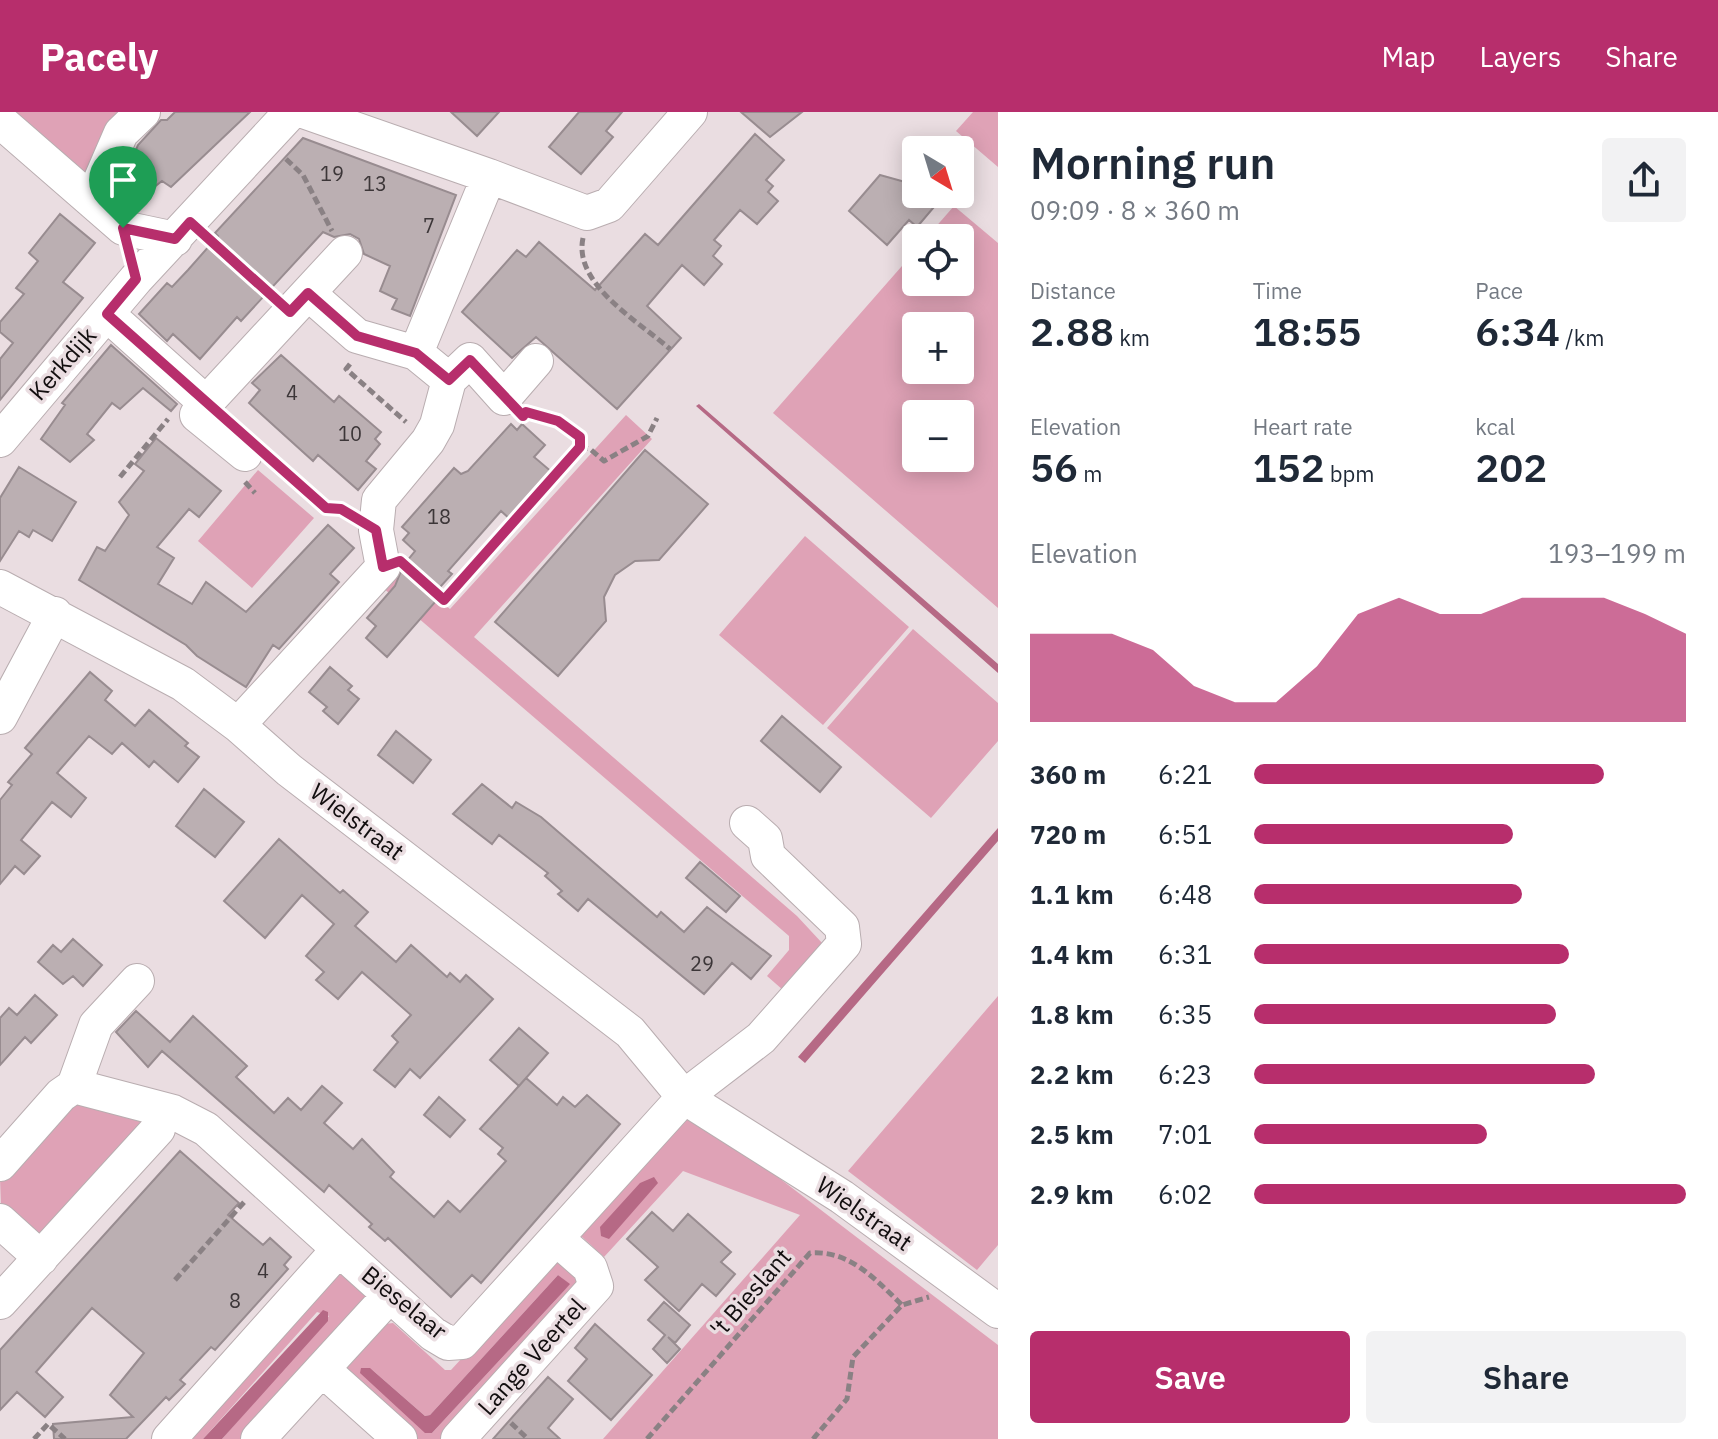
<!DOCTYPE html>
<html lang="en">
<head>
<meta charset="utf-8">
<style>
  :root { --surface:#fff; --page:#f2f2f3; --text:#1f2937; --muted:#747a83; --accent:#b72e6c }
  body { margin:0; font-family:"IBM Plex Sans",sans-serif; background:var(--page); color:var(--text); height:100vh; display:flex; flex-direction:column; font-size:30px; white-space:nowrap }
  * { box-sizing:border-box; margin:0 }
  p { font-size:26px; color:var(--muted) }
  .icon { flex:none; width:44px; height:44px; fill:none; stroke:currentColor; stroke-width:2; stroke-linecap:round; stroke-linejoin:round }
  .map { position:relative; flex:1; overflow:hidden }
  .side { display:flex; flex-direction:column; background:var(--surface); width:720px }
  .side>* { flex:none }
  .needle { width:52px; rotate:142deg }
  .tools { position:absolute; left:902px; top:24px; display:grid; gap:16px }
  .tools a { display:grid; place-items:center; width:72px; height:72px; border-radius:8px; background:var(--surface); box-shadow:0 4px 20px #0003; font-size:40px }
  .pin { position:absolute; display:grid; place-items:center; width:68px; height:68px; color:#fff; margin:-82px -34px; border-radius:50% 50% 50% 0; rotate:-45deg; box-shadow:0 0 8px #0007 }
  .pin .icon { rotate:45deg }
  .round { display:grid; place-items:center; flex:none; width:84px; height:84px; border-radius:8px; background:var(--page) }
  .head { display:flex; align-items:center; justify-content:space-between; height:136px; padding:0 32px }
  h1 { font-size:44px; font-weight:600; line-height:60px }
  .stats { display:grid; grid-template-columns:repeat(3,1fr); gap:12px; height:136px; padding:8px 32px }
  .stats div { display:grid; align-content:center }
  .stats b { font-size:40px; font-weight:600 }
  .stats small { font-size:22px; font-weight:400 }
  .stats p { font-size:22px }
  .chart { height:224px; padding:16px 32px }
  .chart p { display:flex; justify-content:space-between }
  .chart svg { width:100%; height:144px; margin-top:8px; fill:var(--accent); opacity:.7 }
  .primary-button { display:flex; gap:16px; margin-top:auto; padding:16px 32px }
  .primary-button a { flex:1; height:92px; border-radius:8px; background:var(--accent); color:#fff; font-size:32px; font-weight:600; line-height:92px; text-align:center }
  .primary-button a+a { background:var(--page); color:var(--text) }
  ul { padding:0 32px; list-style:none; font-size:26px }
  li { display:grid; grid-template-columns:128px 96px 1fr; align-items:center; height:60px }
  li i { height:20px; border-radius:10px; background:var(--accent) }
  header { display:flex; align-items:center; gap:48px; box-sizing:border-box; height:112px; padding:0 40px; background:var(--accent); color:#fff }
  header strong { font-size:38px }
  nav { display:flex; gap:44px; margin-inline-start:auto; font-size:28px }
  main { display:flex; flex:1; min-height:0 }
  .map>svg:first-child { display:block }
  .green { fill:#dfa2b6; fill-rule:evenodd }
  .water { fill:#b66985 }
  .building { fill:#bbafb2; stroke:#988c90; stroke-width:2 }
  .lines { fill:none; stroke-linecap:round; stroke-linejoin:round }
  .minor-casing { stroke:#b9adb0; stroke-width:36 }
  .path { stroke:#8a8184; stroke-width:5; stroke-dasharray:8 4; stroke-linecap:butt }
  .minor { stroke:#fff; stroke-width:34 }
  .route-casing { stroke:#fff; stroke-width:16 }
  .route { stroke:#b72e6c; stroke-width:10 }
  .labels { text-anchor:middle; stroke-width:7; stroke-linejoin:round; paint-order:stroke }
  .number-label { font-size:20px; fill:#3c3638 }
  .street-label { font-size:24px; fill:#120e0f; stroke:#eadde1 }
</style>
</head>
<body>
<header>
<strong>Pacely</strong>
<nav><a>Map</a><a>Layers</a><a>Share</a></nav>
</header>
<main>
<div class="map">
<svg width="998" height="1327" viewBox="0 0 998 1327">
  <rect width="100%" height="100%" fill="#eadde1"/>
  <path class="green" d="M10,0H146L80,68Z
    M973,0H998V55L956,19Z
    M954,94L998,131V496L773,301L916,138V170H960V126H926ZM916,214H960V258H916ZM916,302H960V346H916Z
    M626,303L652,327L474,525L797,804L823,832L783,878L767,864L789,838V824L382,475L399,456L450,497Z
    M258,358L314,406L252,476L198,429Z
    M805,424L909,515L823,613L719,523Z
    M913,517L998,591V629L931,706L827,616Z
    M998,884V1133L977,1158L848,1059Z
    M71,988L159,1007L44,1132L1,1094L0,1066Z
    M693,1006L707,1011L998,1233V1327H603L800,1103L683,1059L604,1145L580,1123L683,1007Z
    M558,1148L584,1173L448,1327H411L341,1260L385,1212L393,1211L445,1258H451L547,1154ZM558,1163L569,1172L563,1180L432,1321L370,1256L425,1304L430,1303Z
    M344,1157L371,1183L246,1327H222L329,1204L317,1200L203,1327H179Z"/>
  <path class="water" d="M699,292L998,552V561L696,294Z
    M998,716V729L805,951L798,945Z
    M654,1065L658,1071L609,1127L601,1124L600,1115L640,1071Z
    M558,1163L570,1172L563,1180L432,1321H425L360,1261L361,1256H370L425,1304L430,1303Z
    M323,1198L328,1200V1209L222,1327H203Z"/>
  <path class="building" d="M175,0H250L171,75L162,69L140,86L124,65L138,33L161,8H167Z
    M451,0H499L477,24Z
    M579,0H622L606,19L613,25L581,62L549,35Z
    M741,0H802L770,25Z
    M755,22L784,48L766,68L773,74L768,80L778,89L757,112L740,98L714,128L721,134L713,144L722,152L704,173L682,153L647,194L681,226L617,297L536,225L512,246L462,200L517,138L526,145L539,130L595,178L645,122L658,133Z
    M303,26L456,83L410,204L392,197L397,187L380,179L390,154L364,142L359,127L350,122L334,125L323,120L241,209L237,205L200,247L173,222L167,229L139,202L167,171L172,175L188,158L218,124L215,121Z
    M880,63L916,73V82H945L917,115L909,108L887,133L849,99Z
    M60,102L95,131L63,170L83,186L0,288V247L13,231L0,220V210L24,182L16,176L38,149L29,141Z
    M111,233L177,292L171,299L143,276L120,297L112,291L87,322L94,328L70,350L41,327L65,293L62,291Z
    M281,243L334,290L339,284L381,320L375,327L380,332L366,349L376,357L358,378L318,343L313,349L249,291L260,278L252,271Z
    M511,312L517,318L522,312L545,333L534,345L553,361L511,408L501,399L448,459L452,462L431,485L436,489L387,545L366,526L376,514L367,506L395,474L403,454L415,439L403,428L409,421L402,415L454,356L461,362L468,359Z
    M156,326L221,379L199,405L189,397L157,435L174,446L158,472L192,492L206,470L246,500L328,413L354,436L330,462L339,470L279,537L273,533L246,575L197,544L186,533L79,468L97,435L105,439L129,403L119,390L144,359L135,352Z
    M645,338L708,392L659,448L635,449L615,463L604,485L606,509L558,564L495,510Z
    M19,355L76,390L52,429L33,418L29,425L19,419L0,449V386Z
    M330,555L352,574L348,578L359,587L338,612L323,599L327,595L309,580Z
    M90,560L112,579L105,588L135,614L149,598L188,631L185,634L199,645L178,670L154,649L149,655L122,631L112,642L89,624L57,661L86,686L71,705L52,690L21,728L40,744L24,762L15,754L0,772V688L12,673L8,670L32,642L25,636Z
    M782,604L841,655L820,680L761,629Z
    M396,619L431,648L413,671L378,643Z
    M482,672L512,696L516,690L541,705L657,805L661,800L684,820L707,795L771,844L751,867L732,851L704,882L588,787L578,799L558,782L562,779L545,764L548,761L499,723L492,732L453,702Z
    M204,677L244,710L215,745L176,714Z
    M279,727L340,781L343,778L368,800L355,814L396,850L411,833L447,865L450,861L460,870L466,863L493,887L420,966L410,957L395,975L374,958L398,930L392,924L411,903L362,860L338,887L316,868L324,860L306,844L334,812L302,783L265,826L224,789Z
    M700,750L740,784L726,800L686,766Z
    M73,827L102,853L83,874L73,864L63,872L38,850L53,833L61,840Z
    M35,883L57,903L31,931L25,925L0,953V906L9,896L17,903Z
    M136,899L170,930L193,904L247,954L236,965L274,1001L288,986L301,998L322,974L342,991L324,1011L353,1037L362,1027L394,1060L390,1065L434,1105L448,1089L460,1100L506,1049L498,1042L503,1036L480,1017L526,966L557,993L563,985L575,995L587,983L620,1012L481,1171L472,1163L451,1185L388,1126L385,1129L369,1115L372,1112L329,1073L324,1080L162,939L148,955L116,920Z
    M519,916L548,941L519,974L490,948Z
    M439,985L465,1008L450,1025L424,1003Z
    M180,1039L239,1091L228,1103L263,1133L270,1126L291,1145L284,1153L288,1157L215,1238L211,1235L180,1268L185,1272L169,1288L166,1285L126,1327H54L53,1312L133,1305L110,1283L144,1241L92,1196L36,1260L63,1285L45,1305L17,1280L0,1298V1238Z
    M652,1100L673,1119L688,1102L731,1140L721,1150L735,1162L716,1184L702,1172L679,1199L645,1168L658,1155L627,1127Z
    M664,1190L690,1213L675,1231L668,1225L680,1237L667,1251L653,1237L665,1223L648,1208Z
    M595,1212L652,1263L611,1308L568,1269L587,1247L575,1236Z
    M548,1265L573,1287L548,1316L560,1327H493Z"/>
  <g class="lines">
    <defs>
      <path id="minor" d="M0,9L123,116L175,127
        M489,64L587,101L609,93L690,0
        M92,88L121,21L143,0
        M308,181L357,224L416,241
        M107,202L206,291L197,303L245,342
        M449,268L470,248L504,286L536,249
        M206,291L345,141
        M0,328L136,167L291,0
        M0,475L183,572L238,613L289,658L630,920L684,985L842,1085L998,1199
        M0,605L55,502
        M238,613L383,455L376,418L379,388L428,329L437,313L449,268L416,241L489,64L306,0
        M74,974L96,913L137,869
        M0,1052L61,983L74,974L173,1000L206,1017L433,1222L448,1231L462,1230L684,985L761,926L844,832L842,815L768,744L765,727L747,711
        M0,1109L41,1146
        M0,1190L158,1017
        M322,1257L400,1327
        M169,1327L339,1137
        M258,1327L390,1183
        M458,1327L596,1174L590,1156L558,1128"/>
    </defs>
    <use href="#minor" class="minor-casing"/>
    <path class="path" d="M286,47L303,63L332,119
      M583,126C573,172 638,209 670,237
      M209,127L270,182
      M350,252L346,257L406,310
      M580,335L590,337L604,349L648,324L657,306
      M271,347L326,396L349,401
      M120,365L168,307
      M245,370L255,381
      M411,458L444,488L580,335V325L558,309L528,301
      M175,1168L246,1088
      M511,1311L528,1327
      M34,1327L48,1312L65,1327
      M647,1327L810,1141C850,1138 875,1167 902,1193
      M813,1327L847,1287L853,1245L902,1193L929,1185"/>
    <use href="#minor" class="minor"/>
  </g>
  <g class="lines">
    <defs>
      <path id="route" d="M190,110L290,200L308,181L357,224L416,241L449,268L470,248L523,304L526,300L558,309L580,325V335L444,488L400,449L383,455L376,418L341,397L326,396L107,202L136,167L123,116L175,127Z"/>
    </defs>
    <use href="#route" class="route-casing"/>
    <use href="#route" class="route"/>
  </g>
  <g class="labels">
    <g class="number-label">
      <text x="332" y="69">19</text>
      <text x="375" y="79">13</text>
      <text x="429" y="121">7</text>
      <text x="292" y="288">4</text>
      <text x="350" y="329">10</text>
      <text x="439" y="412">18</text>
      <text x="702" y="859">29</text>
      <text x="263" y="1166">4</text>
      <text x="235" y="1196">8</text>
    </g>
    <g class="street-label">
      <text transform="translate(63 252) rotate(-49)" y="8">Kerkdijk</text>
      <text transform="translate(357 710) rotate(37)" y="8">Wielstraat</text>
      <text transform="translate(864 1102) rotate(35)" y="8">Wielstraat</text>
      <text transform="translate(751 1181) rotate(-49)" y="8">'t Bieslant</text>
      <text transform="translate(404 1191) rotate(39)" y="8">Bieselaar</text>
      <text transform="translate(532 1245) rotate(-48)" y="8">Lange Veertel</text>
    </g>
  </g>
</svg>
<div class="tools">
<a><svg class="needle" viewBox="-14 -14 28 28"><path d="M0-13l5 13h-10z" fill="#e53935"/><path d="M0 13l5-13h-10z" fill="#747a83"/></svg></a>
<a><svg class="icon" aria-label="locate" viewBox="0 0 24 24"><circle cx="12" cy="12" r="6"/><path d="M12 2v4M12 18v4M2 12h4M18 12h4"/></svg></a>
<a>+</a>
<a>−</a>
</div>
<div class="pin" style="left:123px;top:116px;background:#1e9e55"><svg class="icon" aria-label="arrive" viewBox="0 0 24 24"><path d="M6 21V4h12l-3 4 3 4H6"/></svg></div>
</div>
<section class="side">
<div class="head"><div><h1>Morning run</h1><p>09:09 · 8 × 360 m</p></div><a class="round"><svg class="icon" aria-label="share" viewBox="0 0 24 24"><path d="M12 15V3M7 8l5-5 5 5M5 13v7h14v-7"/></svg></a></div>
<div class="stats">
<div><p>Distance</p><b>2.88<small> km</small></b></div>
<div><p>Time</p><b>18:55</b></div>
<div><p>Pace</p><b>6:34<small> /km</small></b></div>
</div>
<div class="stats">
<div><p>Elevation</p><b>56<small> m</small></b></div>
<div><p>Heart rate</p><b>152<small> bpm</small></b></div>
<div><p>kcal</p><b>202</b></div>
</div>
<div class="chart"><p><span>Elevation</span>193–199 m</p>
<svg viewBox="0 0 160 44" preserveAspectRatio="none"><path d="M0 44V17L10 17L20 17L30 22L40 33L50 38L60 38L70 27L80 11L90 6L100 11L110 11L120 6L130 6L140 6L150 11L160 17V44z"/></svg>
</div>
<ul>
<li><b>360 m</b>6:21<i style="width:81%"></i></li>
<li><b>720 m</b>6:51<i style="width:60%"></i></li>
<li><b>1.1 km</b>6:48<i style="width:62%"></i></li>
<li><b>1.4 km</b>6:31<i style="width:73%"></i></li>
<li><b>1.8 km</b>6:35<i style="width:70%"></i></li>
<li><b>2.2 km</b>6:23<i style="width:79%"></i></li>
<li><b>2.5 km</b>7:01<i style="width:54%"></i></li>
<li><b>2.9 km</b>6:02<i style="width:100%"></i></li>
</ul>
<div class="primary-button"><a>Save</a><a>Share</a></div>
</section>
</main>
</body>
</html>
